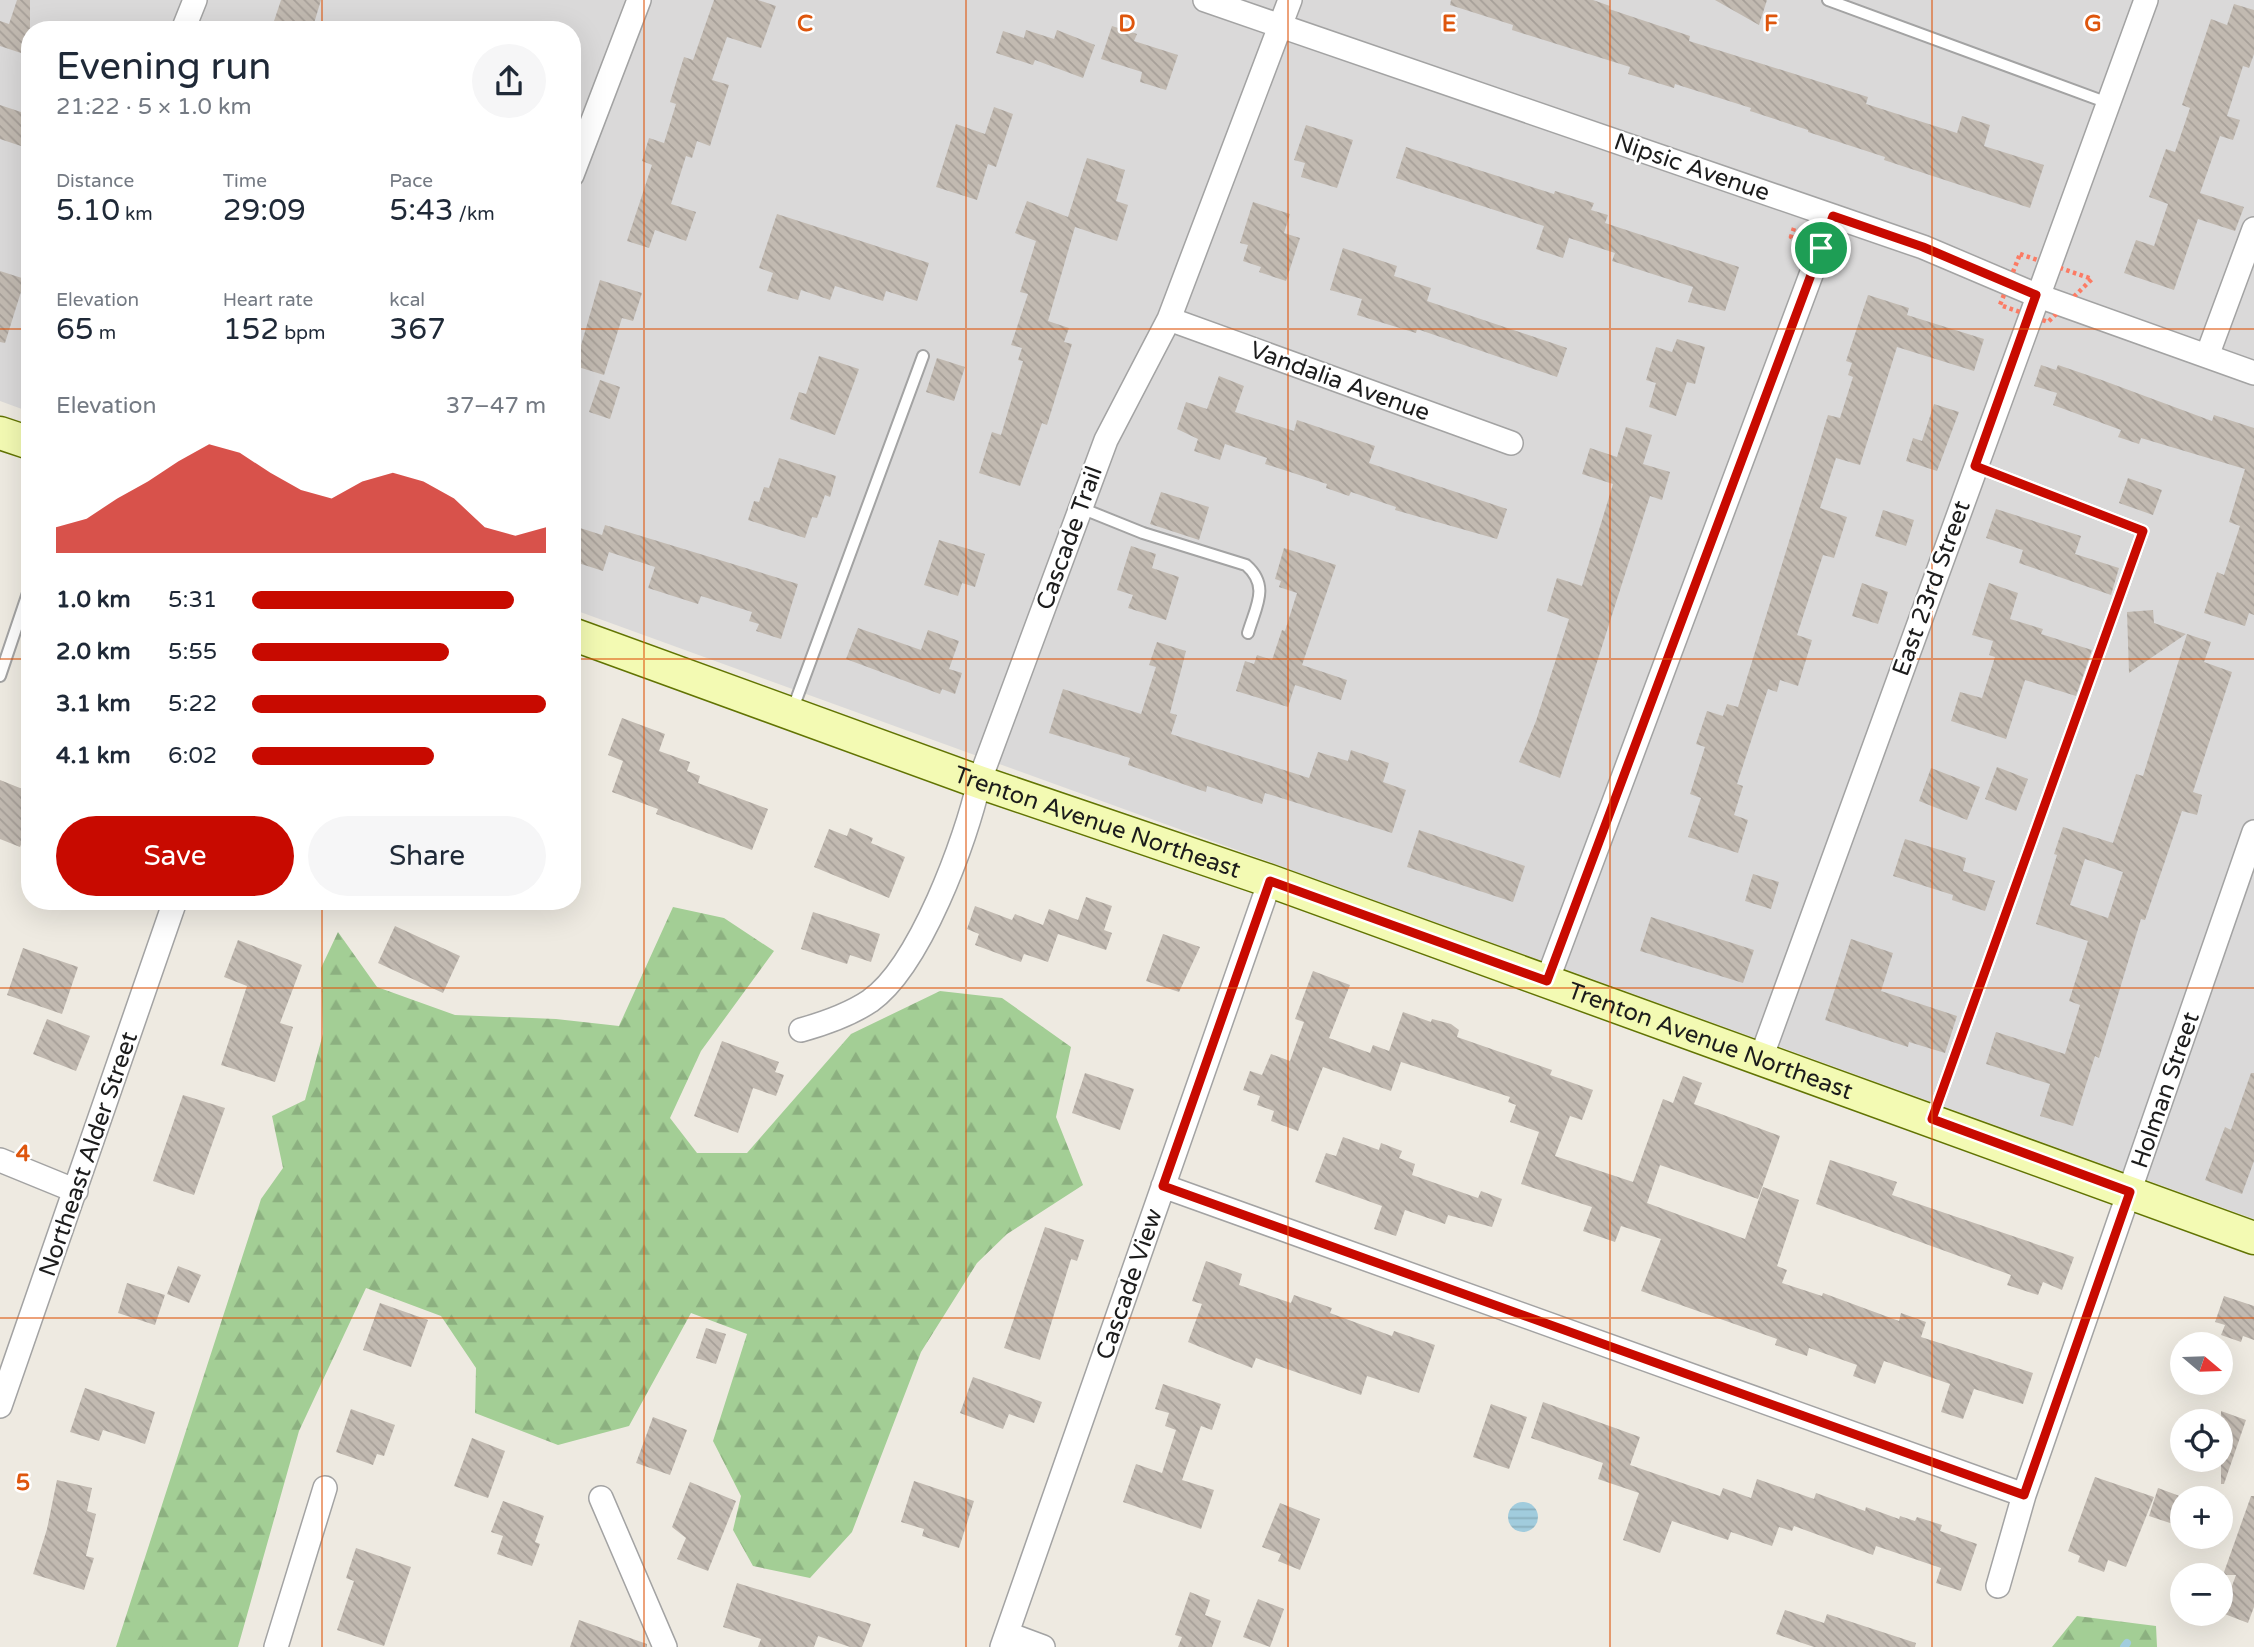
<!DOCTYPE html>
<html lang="en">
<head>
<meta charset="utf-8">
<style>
  :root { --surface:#fff; --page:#f6f6f7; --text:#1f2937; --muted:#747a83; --accent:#c80a00 }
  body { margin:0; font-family:"Varela Round",sans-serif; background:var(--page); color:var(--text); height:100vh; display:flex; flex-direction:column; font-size:26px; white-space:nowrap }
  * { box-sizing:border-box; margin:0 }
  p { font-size:23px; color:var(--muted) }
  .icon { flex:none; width:38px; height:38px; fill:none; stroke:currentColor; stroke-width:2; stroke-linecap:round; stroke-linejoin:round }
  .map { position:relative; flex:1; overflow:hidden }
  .sheet { position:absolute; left:21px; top:21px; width:560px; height:889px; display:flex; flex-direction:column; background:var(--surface); border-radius:28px; box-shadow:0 7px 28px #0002 }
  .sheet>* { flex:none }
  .needle { width:46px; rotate:109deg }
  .tools { position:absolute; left:2170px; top:1332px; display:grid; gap:14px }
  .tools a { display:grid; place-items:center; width:63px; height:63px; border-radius:50%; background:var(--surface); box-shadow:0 7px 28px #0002; font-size:35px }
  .pin { position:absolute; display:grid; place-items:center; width:60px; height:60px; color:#fff; margin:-30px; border:4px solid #fff; border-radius:50%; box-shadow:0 2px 7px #0007 }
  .round { display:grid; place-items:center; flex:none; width:74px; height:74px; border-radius:37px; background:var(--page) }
  .headline { display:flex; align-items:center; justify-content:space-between; height:119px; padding:0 35px }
  h1 { font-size:38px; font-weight:600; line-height:52px }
  .stats { display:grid; grid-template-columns:repeat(3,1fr); gap:10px; height:119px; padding:7px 35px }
  .stats div { display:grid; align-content:center }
  .stats b { font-size:30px; font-weight:600 }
  .stats small { font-size:19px; font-weight:400 }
  .stats p { font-size:19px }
  .chart { height:196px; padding:14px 35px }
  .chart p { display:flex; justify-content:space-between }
  .chart svg { width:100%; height:126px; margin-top:7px; fill:var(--accent); opacity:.7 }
  .button { display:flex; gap:14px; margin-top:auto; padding:14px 35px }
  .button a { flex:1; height:80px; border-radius:42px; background:var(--accent); color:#fff; font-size:28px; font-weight:600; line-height:80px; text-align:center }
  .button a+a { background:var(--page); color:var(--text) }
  ul { padding:0 35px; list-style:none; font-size:23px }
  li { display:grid; grid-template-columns:112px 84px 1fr; align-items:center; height:52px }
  li i { height:18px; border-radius:9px; background:var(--accent) }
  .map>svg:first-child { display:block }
  .residential { fill:#dad9d9 }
  .forest { fill:url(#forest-firs) }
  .water { fill:url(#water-rules) }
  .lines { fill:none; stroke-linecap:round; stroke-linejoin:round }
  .stream { stroke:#a1ccdd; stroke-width:8 }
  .building { fill:url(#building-back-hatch); fill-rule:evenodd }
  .service-casing { stroke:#a3a3a3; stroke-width:14 }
  .minor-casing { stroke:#a3a3a3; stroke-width:26 }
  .secondary-casing { stroke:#627403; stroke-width:35 }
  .path { stroke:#fc7b64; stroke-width:4.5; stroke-dasharray:3.5 3.5; stroke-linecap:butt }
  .service { stroke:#fff; stroke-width:10 }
  .minor { stroke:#fff; stroke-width:23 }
  .secondary { stroke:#f3fab3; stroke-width:32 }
  .route-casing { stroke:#fff; stroke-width:14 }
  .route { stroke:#c80a00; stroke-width:9 }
  .grid { fill:none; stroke:#de560d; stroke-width:2; stroke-opacity:0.55 }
  .labels { text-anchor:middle; stroke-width:5; stroke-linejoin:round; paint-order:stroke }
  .street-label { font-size:24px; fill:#1c1c1c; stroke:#fff }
  .grid-label { font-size:23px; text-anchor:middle; font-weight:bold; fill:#de560d; stroke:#fff; stroke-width:5; stroke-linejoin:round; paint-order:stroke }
</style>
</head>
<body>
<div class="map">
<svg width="2254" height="1647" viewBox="0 0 2254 1647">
  <defs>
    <pattern id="forest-firs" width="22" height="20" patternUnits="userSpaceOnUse" patternTransform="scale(1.75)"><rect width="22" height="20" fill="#a3ce95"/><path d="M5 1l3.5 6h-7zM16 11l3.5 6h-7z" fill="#8cb080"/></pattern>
    <pattern id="water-rules" width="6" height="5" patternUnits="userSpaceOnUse" patternTransform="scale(1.75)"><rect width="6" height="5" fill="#a1ccdd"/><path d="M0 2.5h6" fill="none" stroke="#8aafbd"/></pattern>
    <pattern id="building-back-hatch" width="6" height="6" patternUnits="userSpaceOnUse" patternTransform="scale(1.75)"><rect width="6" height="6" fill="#c2bab1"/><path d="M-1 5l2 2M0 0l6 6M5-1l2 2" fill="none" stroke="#a69f98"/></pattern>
  </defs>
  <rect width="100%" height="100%" fill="#eeeae1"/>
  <path class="residential" d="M0,0H2254V1219L572,609V30H30V412L0,401Z"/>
  <path class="forest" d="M673,907L724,918L774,951L701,1051L670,1118L697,1153H747L851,1034L940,991L1002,998L1071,1047L1056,1117L1083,1185L1007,1234L977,1263L921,1352L852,1532L810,1578L753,1566L733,1530L741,1496L713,1441L747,1334L691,1313L629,1426L558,1445L475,1413L476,1368L441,1316L366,1288L299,1431L238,1647H116L261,1199L283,1168L272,1116L305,1100L323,1034L321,968L338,932L377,987L455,1015L556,1019L619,1026Z
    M2077,1616L2156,1626L2157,1647H2052Z"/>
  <path class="water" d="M1508 1517a15 15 0 1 1 30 0a15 15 0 1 1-30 0Z"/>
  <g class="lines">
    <path class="stream" d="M2124,1647L2127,1643"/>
  </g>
  <path class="building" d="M17,0H30V56L0,46V21L9,24Z
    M281,0H321L312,30H271Z
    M714,0H758L776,6L761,48L727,37L712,80L729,85L710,146L697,141L692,158L686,156L671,204L696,212L686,241L655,230L649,248L627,241L652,165L642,161L649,138L664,143L676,104L670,102L684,57L693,60Z
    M1451,0H1593L1610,6L1609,9L1690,36L1689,41L1868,97L1866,104L1957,133L1962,116L1990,125L1984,146L2044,165L2030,208L1884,160L1885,157L1808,132V130L1750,111L1751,108L1675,84L1674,88L1628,74L1630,67L1512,30L1513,25L1450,5Z
    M1715,0H1767L1759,25Z
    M2234,4L2254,10V54L2249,68L2243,66L2227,116L2240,120L2233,140L2220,136L2200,193L2244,207L2235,231L2198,219L2174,290L2124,273L2136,240L2154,246L2168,204L2149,197L2166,149L2175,152L2190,108L2182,105L2211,19L2227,25Z
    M1112,26L1137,34L1134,41L1178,55L1166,90L1140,82L1142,72L1101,59Z
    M1026,30L1054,39L1057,30L1095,45L1083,78L1035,60L1033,65L996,53L1003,31L1024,38Z
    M0,105L30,115V149L0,139Z
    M994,107L1013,114L996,167L988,164L977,200L936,187L956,124L985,134Z
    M1306,125L1353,140L1337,188L1301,177L1305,163L1294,160Z
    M1406,147L1554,194L1555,191L1594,203L1591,210L1608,215L1605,223L1739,267L1725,311L1688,302L1693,287L1612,261L1615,253L1569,238L1563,258L1536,249L1544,226L1396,178Z
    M1087,158L1125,170L1116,201L1128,205L1117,241L1075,227L1048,321L1069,328L1064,342L1072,344L1047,425L1042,423L1020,486L979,473L992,432L1001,435L1023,361L1018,360L1022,348L1011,345L1028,294L1020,292L1036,241L1015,233L1027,201L1068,217Z
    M1253,202L1290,214L1284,233L1300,238L1286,281L1259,272L1261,267L1243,261L1248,245L1240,243Z
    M777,214L929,263L917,301L886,291L883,301L835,286L830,300L801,290L798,300L767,291L773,273L759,268Z
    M1343,248L1397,266L1394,276L1431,288L1427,301L1567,348L1557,377L1417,329L1416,333L1357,315L1362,299L1330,290Z
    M0,271L25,279L5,343L0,342Z
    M600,280L642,293L633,321L622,318L604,375L575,366Z
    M1868,295L1909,308L1907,315L1984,339L1974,371L1897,347L1860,465L1836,458L1820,508L1847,517L1834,558L1823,555L1797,635L1812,640L1798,686L1780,680L1777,692L1768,689L1737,784L1743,786L1734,815L1748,820L1738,853L1688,837L1701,798L1690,794L1705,747L1696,744L1707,711L1723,716L1727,704L1738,707L1828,415L1840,418L1853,377L1848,375L1852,363L1846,361Z
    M1677,339L1705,347L1695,384L1687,382L1676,416L1649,407L1656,383L1646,380L1656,347L1672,352Z
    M819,356L859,369L835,435L790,419L799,392L806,394Z
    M937,358L965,367L954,401L926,392Z
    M2041,365L2056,370L2058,365L2099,379L2212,421L2214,415L2254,428V615L2249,613L2245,626L2204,613L2217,572L2224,575L2240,526L2229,522L2245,469L2141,438L2139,444L2118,437L2121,430L2053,405L2057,393L2034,386Z
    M1219,376L1244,386L1235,412L1294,431L1297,420L1375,446L1369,463L1507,509L1497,539L1395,510L1396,507L1351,492L1349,496L1326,488L1327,484L1265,464L1267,458L1225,444L1220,460L1194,451L1198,439L1177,429L1186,402L1207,409Z
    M600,380L620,387L610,419L589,412Z
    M1934,404L1959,412L1937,471L1906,461L1913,438L1922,441Z
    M1626,427L1652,435L1643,464L1670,472L1662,500L1650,496L1560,778L1519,762L1536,721L1569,619L1547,611L1557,578L1582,586L1613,484L1582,474L1590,448L1617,457Z
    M779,458L836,476L830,497L825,495L817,518L812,517L805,538L748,520L754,501L759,502L764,487L769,488Z
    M2128,478L2162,490L2153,515L2119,503Z
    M1161,492L1209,507L1199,540L1150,524Z
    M1996,509L2081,536L2075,554L2119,568L2111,595L2019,563L2023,550L1986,538Z
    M1883,510L1914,520L1906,546L1875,536Z
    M605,525L798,584L781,639L756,631L759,624L749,621L752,612L701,596L698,604L648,588L655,567L609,552L603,571L572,561L580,528L602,535Z
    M939,540L985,554L975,587L962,583L958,596L924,585Z
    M1131,546L1156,554L1152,568L1179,577L1166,620L1128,608L1133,595L1117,590Z
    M1284,548L1336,565L1302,665L1347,680L1341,700L1295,685L1288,707L1236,691L1245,661L1254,664L1257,655L1272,660L1282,630L1285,631L1297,593L1279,587L1281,581L1275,579Z
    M1862,583L1888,592L1878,624L1852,616Z
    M1989,583L2018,593L2010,619L2043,629L2041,634L2092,650L2076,696L2025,680L2006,739L1951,721L1960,692L1982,698L1995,657L1989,655L1993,641L1972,635Z
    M2153,610L2154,623L2186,634L2129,673L2127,612Z
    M858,628L921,650L928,630L959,641L949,669L962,673L955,694L942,689L940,694L846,659Z
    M2187,634L2211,642L2204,662L2232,672L2193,792L2202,795L2197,815L2182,811L2145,920L2141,919L2099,1058L2095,1056L2073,1126L2040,1116L2050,1084L1986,1064L1996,1032L2065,1054L2080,1005L2069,1001L2088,941L2036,924L2057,855L2054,854L2063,827L2113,843L2136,774L2143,776ZM2085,859L2123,872L2108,918L2070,905Z
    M1157,642L1186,651L1170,713L1177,715L1171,734L1309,778L1318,752L1348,761L1351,750L1389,763L1383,782L1406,790L1392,833L1265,793L1262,804L1207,786L1206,792L1128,765L1130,758L1049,733L1063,689L1141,714L1156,667L1149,665Z
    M622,718L665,734L659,751L690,762L687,771L700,776L698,783L768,809L752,850L656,814L658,809L612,792L623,761L608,755Z
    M1997,767L2028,779L2016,811L1985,799Z
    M1931,768L1980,787L1967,820L1919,801Z
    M0,780L30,792V822L20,847L0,839Z
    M850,828L873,838L871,843L905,857L889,898L814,867L829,829L847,836Z
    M1419,830L1525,866L1513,902L1407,867Z
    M1905,839L1966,858L1963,871L1995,881L1985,911L1952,900L1953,895L1893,876Z
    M1753,874L1779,882L1771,909L1745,901Z
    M1086,897L1112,906L1104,930L1112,933L1106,950L1058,934L1048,962L1024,954L1021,962L975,945L979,934L967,929L975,906L1012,920L1015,914L1043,925L1049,909L1078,920Z
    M813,912L880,934L871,962L850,955L847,964L801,949Z
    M1651,917L1754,950L1743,983L1640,951Z
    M395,926L460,956L443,993L378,963Z
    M1163,934L1200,947L1179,992L1146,981Z
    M1851,939L1893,953L1881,991L1957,1016L1945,1053L1909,1042L1908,1047L1825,1020Z
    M238,940L302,965L280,1023L293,1027L275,1082L221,1065L247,986L224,977Z
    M23,948L78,967L62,1014L7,995Z
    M1313,971L1350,985L1329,1038L1370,1053L1373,1045L1389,1051L1403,1012L1431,1022L1432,1019L1451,1024L1459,1030L1457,1037L1552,1070L1550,1075L1593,1090L1582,1120L1570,1116L1555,1156L1633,1182L1663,1099L1673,1103L1683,1076L1702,1083L1694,1104L1780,1136L1758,1199L1660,1165L1647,1203L1745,1239L1763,1187L1799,1200L1777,1266L1787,1270L1782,1283L1822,1296L1823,1293L1899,1321L1901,1313L1926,1322L1921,1337L2033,1373L2023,1404L1974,1389L1963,1419L1941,1412L1950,1384L1884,1361L1875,1384L1853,1376L1857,1365L1809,1348L1807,1356L1775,1345L1777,1339L1641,1291L1661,1239L1621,1226L1615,1242L1583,1231L1592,1207L1521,1184L1539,1132L1510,1122L1516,1105L1508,1102L1510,1097L1401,1062L1391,1091L1323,1067L1298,1131L1271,1121L1274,1111L1257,1105L1260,1096L1243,1090L1250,1071L1262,1075L1271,1054L1290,1061L1304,1022L1295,1019Z
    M47,1019L90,1036L76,1071L33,1054Z
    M722,1041L779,1062L775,1072L784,1075L776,1096L753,1088L738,1133L694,1116Z
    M1085,1073L1134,1089L1120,1130L1072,1113Z
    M2251,1073H2254V1161L2242,1194L2205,1180L2225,1127L2231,1130Z
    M183,1095L225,1108L194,1195L153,1181Z
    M1343,1137L1379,1150L1381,1143L1402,1151L1399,1158L1415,1164L1412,1175L1478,1198L1481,1191L1502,1199L1492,1227L1448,1215L1445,1224L1405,1210L1396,1236L1374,1229L1382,1206L1315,1182L1326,1153L1336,1156Z
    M1830,1160L1897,1182L1892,1195L2074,1257L2062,1290L2043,1282L2038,1295L2007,1285L2011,1275L1816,1204Z
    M1045,1227L1084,1240L1077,1261L1071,1259L1040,1360L1004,1348Z
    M1206,1261L1242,1274L1239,1285L1291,1303L1294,1295L1332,1308L1330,1313L1392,1336L1394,1331L1435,1345L1419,1393L1367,1376L1361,1395L1256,1358L1252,1368L1188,1342L1202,1304L1192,1301Z
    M178,1266L201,1275L189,1303L167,1294Z
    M127,1283L165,1295L155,1325L118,1313Z
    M2224,1296L2254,1306V1340L2243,1336L2241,1342L2221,1335L2225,1325L2215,1322Z
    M380,1303L428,1320L411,1367L363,1350Z
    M706,1328L726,1334L716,1364L696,1358Z
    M973,1377L1042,1402L1034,1423L1009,1414L1003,1429L960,1413Z
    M1163,1384L1221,1404L1212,1430L1201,1426L1182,1480L1214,1490L1201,1529L1123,1502L1136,1464L1162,1473L1176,1430L1165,1426L1169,1413L1155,1409Z
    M85,1388L155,1412L145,1444L103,1430L99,1441L70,1432Z
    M1543,1402L1640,1437L1630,1465L1720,1496L1723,1488L1751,1498L1757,1479L1814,1499L1816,1493L1865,1511L1866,1507L1899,1519L1900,1516L1915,1521L1917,1517L1942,1525L1940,1531L1977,1544L1961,1591L1936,1583L1941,1568L1876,1546L1873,1555L1794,1526L1792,1531L1779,1527L1772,1546L1731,1532L1728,1540L1672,1521L1660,1553L1623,1540L1639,1493L1598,1479L1603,1463L1531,1438Z
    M1491,1404L1527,1417L1509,1469L1473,1457Z
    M351,1409L395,1425L384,1456L377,1454L373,1465L336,1452Z
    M2221,1411L2246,1420L2224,1484H2221Z
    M653,1417L687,1430L670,1475L636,1463Z
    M472,1438L505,1451L488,1498L454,1486Z
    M2095,1477L2154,1497L2126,1567L2108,1560L2104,1572L2078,1562L2080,1556L2068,1551Z
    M57,1480L92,1488L87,1511L96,1514L86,1556L94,1558L84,1590L33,1574L47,1529Z
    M914,1481L974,1501L959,1548L922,1536L924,1529L901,1522Z
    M690,1482L736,1501L708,1571L677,1559L686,1538L672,1527Z
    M2158,1488L2185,1498H2182L2176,1525L2149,1516Z
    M2251,1496H2254V1607L2248,1623L2222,1613L2236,1575H2223Z
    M503,1501L544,1516L535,1542L540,1544L532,1566L497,1554L503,1536L491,1532Z
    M1280,1503L1320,1519L1300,1570L1278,1561L1281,1554L1262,1547Z
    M356,1548L411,1567L384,1646L337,1630L354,1581L346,1578Z
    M737,1583L871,1624L862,1647H850L818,1636L814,1647H758L761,1639L723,1627Z
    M1190,1592L1210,1600L1205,1615L1221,1621L1212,1647H1178L1182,1637L1175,1635Z
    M1258,1599L1284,1609L1270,1647L1243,1637Z
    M1785,1610L1824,1623L1827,1614L1916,1643L1915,1647H1814L1776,1634Z
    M579,1620L647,1644V1647H570Z"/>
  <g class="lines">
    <defs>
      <path id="service" d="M1828,0L2108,103
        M1081,508L1143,533L1246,565C1270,586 1256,606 1248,633
        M0,676L30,587
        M792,711L923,356
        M1932,1119L2143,531L1975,466"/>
      <path id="minor" d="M1205,0L1923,247L2036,295L2254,373
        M183,30L195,0
        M572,175L639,0
        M1169,319L1511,443
        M2207,356L2254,229
        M1547,981L1833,216
        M801,1030C826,1023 849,1015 870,1001C920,966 966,840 979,782L1106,440L1169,319L1290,0
        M1761,1058L2146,0
        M0,1160L76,1191
        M1163,1186L2024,1495
        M0,1406L175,901
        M601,1498L665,1647
        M1998,1586L2024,1495L2254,832
        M1008,1634L1043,1647
        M276,1647L325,1488
        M1002,1647L1270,881"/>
      <g id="secondary">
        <path d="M0,433L30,443"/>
        <path id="s1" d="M572,634L979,782L1270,881L2254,1238"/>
      </g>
    </defs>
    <use href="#service" class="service-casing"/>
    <use href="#minor" class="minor-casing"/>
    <use href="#secondary" class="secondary-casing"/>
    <path class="path" d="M1794,228L1791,237L1799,240
      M2020,254L2092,279L2048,322L2000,305Z"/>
    <use href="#service" class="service"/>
    <use href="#minor" class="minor"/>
    <use href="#secondary" class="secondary"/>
  </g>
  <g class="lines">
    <defs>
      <path id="route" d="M1833,216L1923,247L2036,295L1975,466L2143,531L1932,1119L2130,1192L2024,1495L1163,1186L1270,881L1547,981Z"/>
    </defs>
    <use href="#route" class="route-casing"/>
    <use href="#route" class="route"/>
  </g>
  <path class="grid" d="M322,0V30M644,0V1647M966,0V1647M1288,0V1647M1610,0V1647M1932,0V1647M0,329H30M572,329H2254M0,659H30M572,659H2254M322,901V1647M0,988H2254M0,1318H2254"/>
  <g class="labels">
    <g class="street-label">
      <text transform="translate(1692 167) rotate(19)" y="8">Nipsic Avenue</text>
      <text transform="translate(1340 381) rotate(20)" y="8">Vandalia Avenue</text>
      <text transform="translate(1069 538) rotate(-70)" y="8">Cascade Trail</text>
      <text transform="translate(1931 588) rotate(-70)" y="8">East 23rd Street</text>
      <text dy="8" stroke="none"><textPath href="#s1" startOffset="558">Trenton Avenue Northeast</textPath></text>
      <text dy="8" stroke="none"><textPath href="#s1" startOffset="1209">Trenton Avenue Northeast</textPath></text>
      <text transform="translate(2165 1090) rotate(-71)" y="8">Holman Street</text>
      <text transform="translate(88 1154) rotate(-71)" y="8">Northeast Alder Street</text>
      <text transform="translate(1129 1284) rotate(-71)" y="8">Cascade View</text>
    </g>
  </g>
  <g class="grid-label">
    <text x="805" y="31">C</text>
    <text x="1127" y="31">D</text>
    <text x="1449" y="31">E</text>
    <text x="1771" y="31">F</text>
    <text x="2093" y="31">G</text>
    <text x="23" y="1161">4</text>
    <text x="23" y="1490">5</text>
  </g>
</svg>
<div class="tools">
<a><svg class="needle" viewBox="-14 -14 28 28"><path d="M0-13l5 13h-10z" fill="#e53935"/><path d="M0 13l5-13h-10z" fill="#747a83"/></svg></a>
<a><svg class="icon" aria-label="locate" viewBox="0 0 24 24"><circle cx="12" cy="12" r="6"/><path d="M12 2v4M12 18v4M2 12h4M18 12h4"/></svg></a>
<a>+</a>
<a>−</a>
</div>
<div class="pin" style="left:1821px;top:248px;background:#1e9e55"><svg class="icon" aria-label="arrive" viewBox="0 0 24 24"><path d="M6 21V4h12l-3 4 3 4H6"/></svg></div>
<section class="sheet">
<div class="headline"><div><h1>Evening run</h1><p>21:22 · 5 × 1.0 km</p></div><a class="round"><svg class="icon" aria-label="share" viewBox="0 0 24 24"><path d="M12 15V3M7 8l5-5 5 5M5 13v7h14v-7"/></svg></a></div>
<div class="stats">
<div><p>Distance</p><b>5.10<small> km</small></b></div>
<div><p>Time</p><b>29:09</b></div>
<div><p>Pace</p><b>5:43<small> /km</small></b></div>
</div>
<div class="stats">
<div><p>Elevation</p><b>65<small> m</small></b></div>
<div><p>Heart rate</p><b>152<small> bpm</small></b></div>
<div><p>kcal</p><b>367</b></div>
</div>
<div class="chart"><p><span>Elevation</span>37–47 m</p>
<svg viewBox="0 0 160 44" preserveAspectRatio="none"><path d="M0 44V35L10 32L20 25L30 19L40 12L50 6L60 9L70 16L80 22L90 25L100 19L110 16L120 19L130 25L140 35L150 38L160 35V44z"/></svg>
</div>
<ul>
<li><b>1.0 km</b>5:31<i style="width:89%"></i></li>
<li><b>2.0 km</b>5:55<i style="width:67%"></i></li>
<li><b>3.1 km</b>5:22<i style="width:100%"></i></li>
<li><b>4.1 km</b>6:02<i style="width:62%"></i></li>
</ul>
<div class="button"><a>Save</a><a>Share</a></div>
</section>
</div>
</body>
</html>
